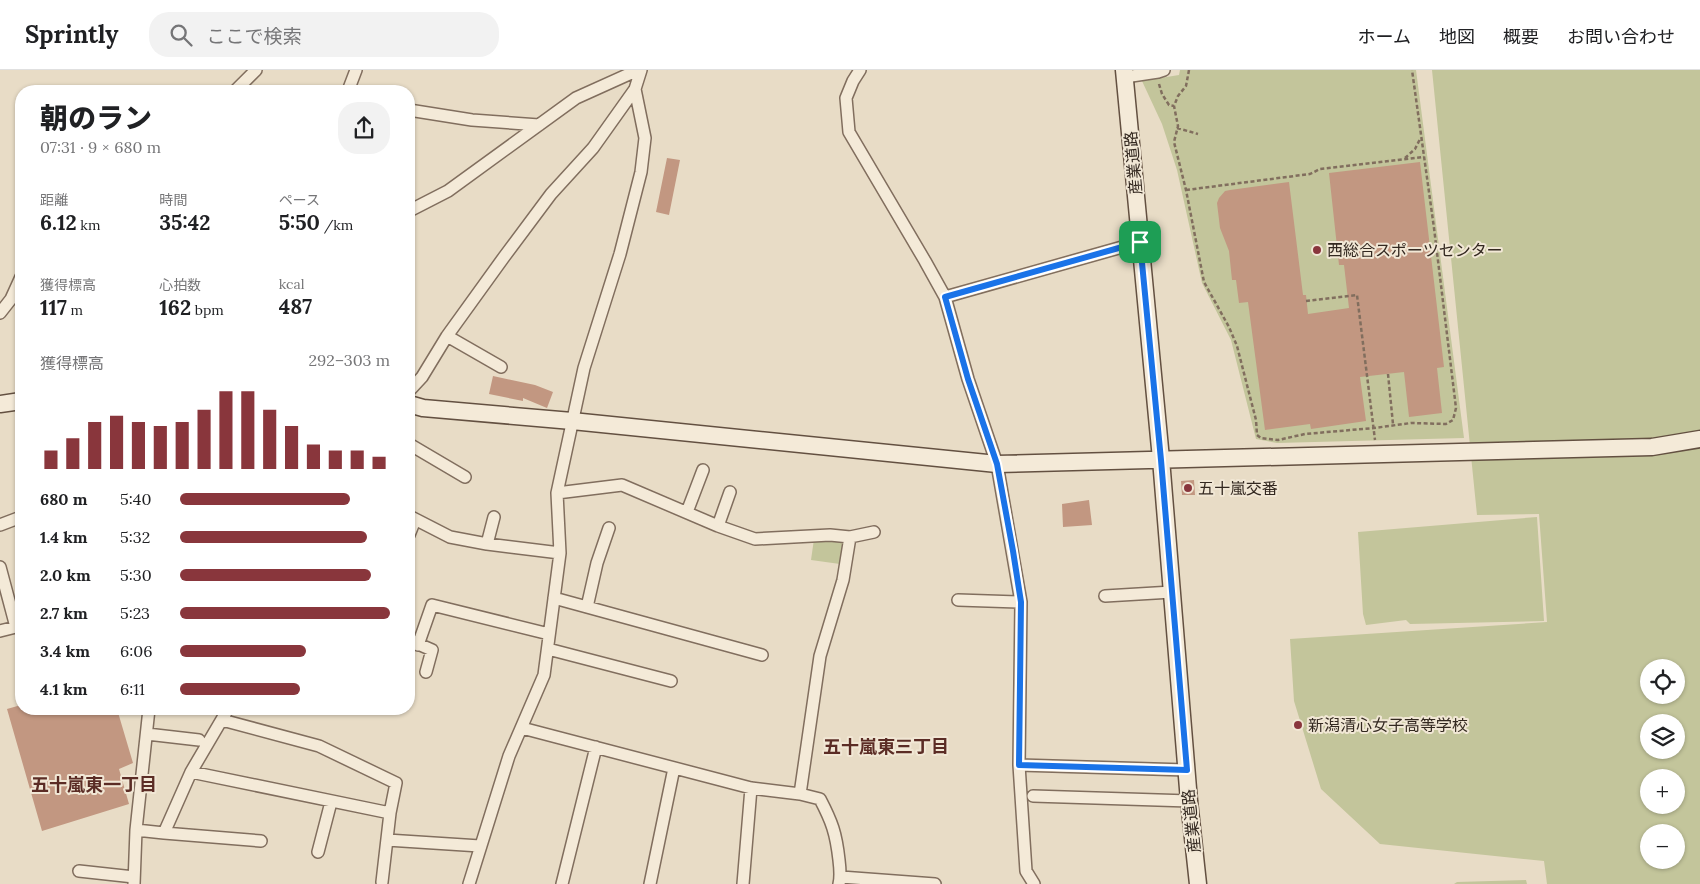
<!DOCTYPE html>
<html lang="ja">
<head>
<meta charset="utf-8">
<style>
  :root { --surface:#fff; --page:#f2f2f2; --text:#202124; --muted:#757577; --line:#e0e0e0; --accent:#89363c }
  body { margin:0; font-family:Lora,"Noto Sans JP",serif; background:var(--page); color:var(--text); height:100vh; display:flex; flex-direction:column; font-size:19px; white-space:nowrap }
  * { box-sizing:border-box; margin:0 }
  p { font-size:16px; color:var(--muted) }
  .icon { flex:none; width:28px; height:28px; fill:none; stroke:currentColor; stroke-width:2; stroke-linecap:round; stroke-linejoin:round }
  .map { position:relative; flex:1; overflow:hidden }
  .panel { position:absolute; left:15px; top:15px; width:400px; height:630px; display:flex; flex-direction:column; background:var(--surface); border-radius:20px; box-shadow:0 1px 4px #0004 }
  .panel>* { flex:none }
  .buttons { position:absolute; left:1640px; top:589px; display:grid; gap:10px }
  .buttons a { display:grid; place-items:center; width:45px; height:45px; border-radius:50%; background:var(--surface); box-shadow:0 1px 4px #0004; font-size:25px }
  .pin { position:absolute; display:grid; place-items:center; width:42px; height:42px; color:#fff; margin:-21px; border-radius:10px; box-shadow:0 2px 8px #0006 }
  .round { display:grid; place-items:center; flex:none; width:52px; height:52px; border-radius:20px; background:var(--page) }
  .head { display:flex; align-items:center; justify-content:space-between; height:85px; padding:0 25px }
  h1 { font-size:28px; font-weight:800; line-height:38px }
  .metrics { display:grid; grid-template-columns:repeat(3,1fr); gap:8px; height:85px; padding:5px 25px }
  .metrics div { display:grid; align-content:center }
  .metrics b { font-size:21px; font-weight:800 }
  .metrics small { font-size:14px; font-weight:400 }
  .metrics p { font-size:14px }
  .chart { height:140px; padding:10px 25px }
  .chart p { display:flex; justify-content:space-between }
  .chart svg { width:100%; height:90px; margin-top:5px; stroke:var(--accent); stroke-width:6 }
  ul { padding:0 25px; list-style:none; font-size:16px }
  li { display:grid; grid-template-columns:80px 60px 1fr; align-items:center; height:38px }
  li i { height:12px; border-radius:6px; background:var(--accent) }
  header { display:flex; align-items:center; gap:30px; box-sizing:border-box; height:70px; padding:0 25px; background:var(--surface); border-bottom:1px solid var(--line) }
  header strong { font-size:24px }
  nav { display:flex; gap:28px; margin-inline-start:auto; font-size:18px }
  .search { width:350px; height:45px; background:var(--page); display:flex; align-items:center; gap:12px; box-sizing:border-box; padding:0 18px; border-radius:20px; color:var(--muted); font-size:19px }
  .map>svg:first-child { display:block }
  .green { fill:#c3c59b; fill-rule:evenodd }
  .building { fill:#c29781 }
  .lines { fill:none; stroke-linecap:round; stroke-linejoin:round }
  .street-casing { stroke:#816e5e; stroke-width:14 }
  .secondary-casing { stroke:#635041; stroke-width:19 }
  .path { stroke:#816e5e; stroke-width:2.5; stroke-dasharray:4 2.5; stroke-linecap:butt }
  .street { stroke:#f4ead8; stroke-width:11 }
  .secondary { stroke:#f4ead8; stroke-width:16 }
  .route-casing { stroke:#fff; stroke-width:10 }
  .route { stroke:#1a73e8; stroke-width:6 }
  .poi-dot { fill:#89363c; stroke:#f1e7d5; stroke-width:2 }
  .labels { text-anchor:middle; stroke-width:4; stroke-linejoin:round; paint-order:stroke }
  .street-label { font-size:16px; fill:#332820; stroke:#f1e7d5 }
  .poi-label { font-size:16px; fill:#332820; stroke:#f1e7d5; text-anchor:start }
  .neighbourhood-label { font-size:18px; font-weight:bold; fill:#5b2c25; stroke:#f1e7d5 }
</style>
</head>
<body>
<header>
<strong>Sprintly</strong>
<div class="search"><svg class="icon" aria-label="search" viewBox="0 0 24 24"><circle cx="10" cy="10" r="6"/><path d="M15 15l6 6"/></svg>ここで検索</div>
<nav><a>ホーム</a><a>地図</a><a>概要</a><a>お問い合わせ</a></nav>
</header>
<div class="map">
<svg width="1700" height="814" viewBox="0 0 1700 814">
  <rect width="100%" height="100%" fill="#e8dcc6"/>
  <path class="green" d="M1180,0H1416L1464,368L1277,373L1256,369L1231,270L1202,213L1177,100L1162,54L1142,11L1179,5Z
    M1432,0H1700V814H1547L1544,791L1380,774L1321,719L1294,631L1290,569L1547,552L1539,444L1477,445ZM1649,598H1676V625H1649ZM1649,652H1676V680H1649ZM1649,708H1676V735H1649ZM1649,762H1676V790H1649Z
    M1537,447L1544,551L1410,554L1406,550L1366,555L1363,544L1358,462Z
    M837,468L844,473L840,494L811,490L814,469Z
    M1526,810L1527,814H1454L1457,812Z"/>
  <path class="building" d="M667,88L680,90L669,145L656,142Z
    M1420,92L1444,297L1437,298L1442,343L1409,347L1404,302L1360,307L1366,351L1311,359L1310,354L1265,360L1248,232L1239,233L1236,210H1232L1229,181L1220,158L1217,133L1219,128L1225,121L1230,120L1289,112L1303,225H1306L1308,244L1349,238L1344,195H1339L1329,103Z
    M493,306L535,315L553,322L547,338L523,328V331L489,324Z
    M1194,410L1195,425H1182L1181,411Z
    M1089,430L1092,455L1063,457L1062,434Z
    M21,635V639H117L133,693L119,699L129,734L42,761L7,639Z"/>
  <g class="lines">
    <defs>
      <path id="street" d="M860,0L853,11L846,28L849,62L925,191L945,227L968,309L997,394L1021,532L1019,695L1026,801L1034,814
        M1125,7L1158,2L1164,0
        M235,21L256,0
        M348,21L356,0
        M409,40L472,50L539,55
        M409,141L448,121L576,28L638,0
        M945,227L1140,172
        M0,243L11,229L21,207
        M447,266L501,297
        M409,321L422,307L447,266L504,187L551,124L593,78L635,19
        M409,374L465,407
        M557,423L622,415L718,456L755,469L830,465L850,467L874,462
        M687,442L703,400
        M409,446L450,467L487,474L560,483
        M0,455L21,447
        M718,456L730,422
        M409,465L415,450
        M487,474L494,447
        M0,497L16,557L0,561
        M1105,526L1172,522
        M554,528L762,585
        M958,530L1021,532
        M587,537L597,493L609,458
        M409,570L432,580L426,602
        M418,575L432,535L549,564
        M548,579L671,611
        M222,650L319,676L396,713L390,743L382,812
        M522,658L751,718L800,724L820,729C832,752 836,763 839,790C840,798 841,806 839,814
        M147,664L199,670
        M1019,695L1187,700
        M191,702L390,743
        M800,724L820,586L843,510L850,467
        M1033,726L1189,731
        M136,760L164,763L191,702L228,639
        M164,763L261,771
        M387,770L480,776
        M318,782L331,732
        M79,801L134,807
        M841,807L935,814
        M134,814L136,760L149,639
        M469,814L509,686L544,605L560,483L557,423L584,298L620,184L641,102L645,68L635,19L641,0
        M562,814L596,677
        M650,814L674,698
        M743,814L751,718"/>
      <path id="secondary" d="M1124,0L1161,389L1189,731L1198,814
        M0,334L21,331
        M409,334L423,338L572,351L997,394L1652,377L1700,369"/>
    </defs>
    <use href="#street" class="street-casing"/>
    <use href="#secondary" class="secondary-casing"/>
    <path class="path" d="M1189,0L1186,16L1178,26L1174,36L1178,56L1174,72L1186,120L1204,212L1229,257L1237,276L1256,350L1257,365L1261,368L1278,370L1305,364L1374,358L1411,353L1446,354L1453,350L1456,338L1434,158L1412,0
      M1159,14L1162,24L1169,35L1174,36
      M1177,58L1198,64
      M1405,88L1415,79L1420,69
      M1186,120L1310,104L1320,99L1424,87
      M1306,231L1357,225L1375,370
      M1388,304L1393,354"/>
    <use href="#street" class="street"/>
    <use href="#secondary" class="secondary"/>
  </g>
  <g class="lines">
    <defs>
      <path id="route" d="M1140,172L1161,390L1187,700L1019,695L1021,532L1013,481L997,394L968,309L945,227Z"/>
    </defs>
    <use href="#route" class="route-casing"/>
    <use href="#route" class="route"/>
  </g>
  <g class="poi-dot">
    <circle cx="1317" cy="180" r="5"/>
    <circle cx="1188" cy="418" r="5"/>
    <circle cx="1298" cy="655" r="5"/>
  </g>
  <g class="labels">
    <g class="street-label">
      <text transform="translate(1133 93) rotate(-95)" y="6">産業道路</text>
      <text transform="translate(1191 751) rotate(-96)" y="6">産業道路</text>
    </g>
    <g class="poi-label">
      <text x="1327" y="186">西総合スポーツセンター</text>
      <text x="1198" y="424">五十嵐交番</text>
      <text x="1308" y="661">新潟清心女子高等学校</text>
    </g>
    <g class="neighbourhood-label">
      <text x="886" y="683">五十嵐東三丁目</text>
      <text x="94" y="721">五十嵐東一丁目</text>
    </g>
  </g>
</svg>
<div class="buttons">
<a><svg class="icon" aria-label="locate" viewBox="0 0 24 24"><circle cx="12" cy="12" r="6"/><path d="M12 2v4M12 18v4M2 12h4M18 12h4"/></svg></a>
<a><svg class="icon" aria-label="layers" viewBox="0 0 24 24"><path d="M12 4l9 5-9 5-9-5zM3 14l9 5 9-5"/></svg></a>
<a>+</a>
<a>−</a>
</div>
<div class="pin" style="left:1140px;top:172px;background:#1e9e55"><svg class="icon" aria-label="arrive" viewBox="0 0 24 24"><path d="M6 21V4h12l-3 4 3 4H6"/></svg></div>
<section class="panel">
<div class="head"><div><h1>朝のラン</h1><p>07:31 · 9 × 680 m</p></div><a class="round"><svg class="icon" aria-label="share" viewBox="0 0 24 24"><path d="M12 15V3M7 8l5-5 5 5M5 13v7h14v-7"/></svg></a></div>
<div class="metrics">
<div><p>距離</p><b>6.12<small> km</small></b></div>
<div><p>時間</p><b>35:42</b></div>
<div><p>ペース</p><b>5:50<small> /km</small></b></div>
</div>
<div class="metrics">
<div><p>獲得標高</p><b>117<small> m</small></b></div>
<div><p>心拍数</p><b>162<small> bpm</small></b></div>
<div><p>kcal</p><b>487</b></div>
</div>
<div class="chart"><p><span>獲得標高</span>292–303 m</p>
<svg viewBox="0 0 160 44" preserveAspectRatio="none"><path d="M5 44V35M15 44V29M25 44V21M35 44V18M45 44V21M55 44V23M65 44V21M75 44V15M85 44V6M95 44V6M105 44V15M115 44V23M125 44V32M135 44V35M145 44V35M155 44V38"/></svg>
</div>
<ul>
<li><b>680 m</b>5:40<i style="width:81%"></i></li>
<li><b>1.4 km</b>5:32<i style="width:89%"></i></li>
<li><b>2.0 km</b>5:30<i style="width:91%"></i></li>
<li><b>2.7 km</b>5:23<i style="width:100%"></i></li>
<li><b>3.4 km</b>6:06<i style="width:60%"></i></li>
<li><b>4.1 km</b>6:11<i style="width:57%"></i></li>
</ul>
</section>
</div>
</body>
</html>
